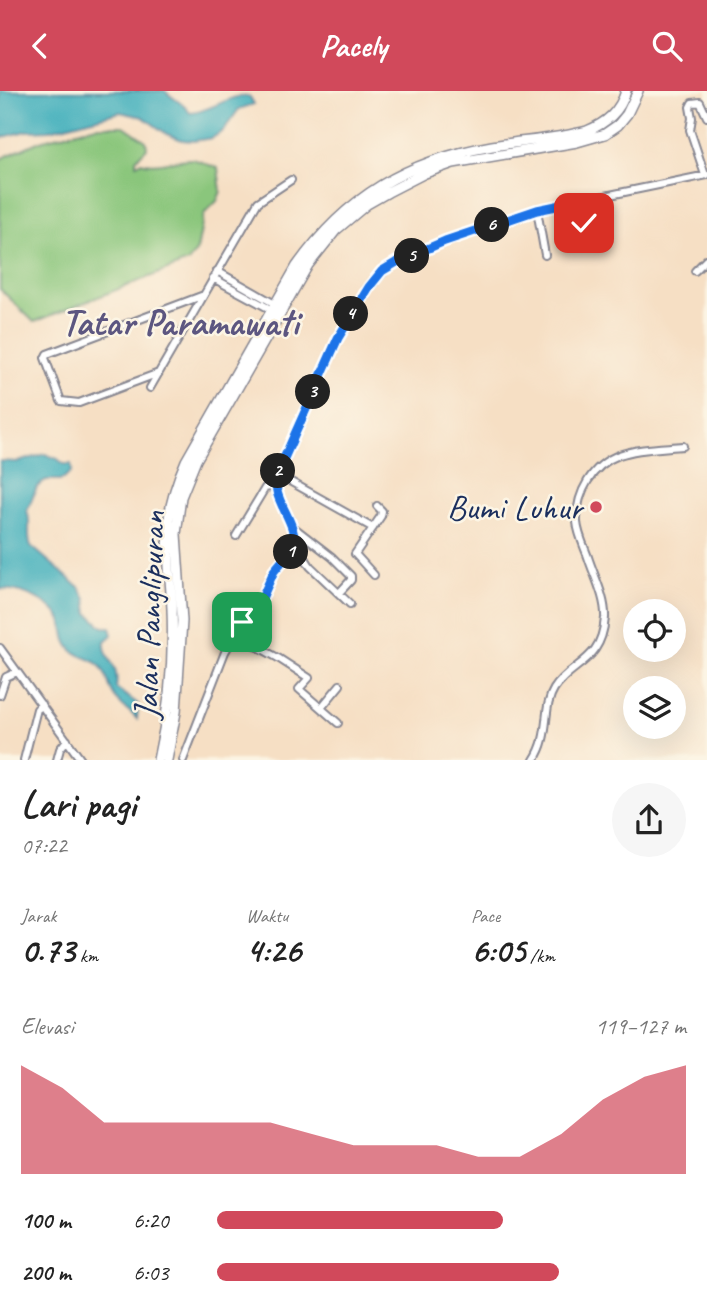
<!DOCTYPE html>
<html lang="id">
<head>
<meta charset="utf-8">
<style>
  :root { --surface:#fff; --page:#f6f6f6; --text:#222; --muted:#767676; --accent:#d1495b }
  body { margin:0; font-family:Caveat,sans-serif; background:var(--page); color:var(--text); height:100vh; display:flex; flex-direction:column; font-size:26px; white-space:nowrap }
  * { box-sizing:border-box; margin:0 }
  p { font-size:23px; color:var(--muted) }
  .icon { flex:none; width:38px; height:38px; fill:none; stroke:currentColor; stroke-width:2; stroke-linecap:round; stroke-linejoin:round }
  .map { position:relative; height:669px; overflow:hidden }
  .details { display:flex; flex-direction:column; background:var(--surface); flex:1 }
  .details>* { flex:none }
  .tools { position:absolute; left:623px; top:508px; display:grid; gap:14px }
  .tools a { display:grid; place-items:center; width:63px; height:63px; border-radius:50%; background:var(--surface); box-shadow:0 7px 28px #0002; font-size:35px }
  .pin { position:absolute; display:grid; place-items:center; width:60px; height:60px; color:#fff; margin:-30px; border-radius:14px; box-shadow:0 4px 10px #0006 }
  .km { position:absolute; width:35px; height:35px; margin:-18px; border-radius:50%; background:#222; color:#fff; font-size:19px; line-height:35px; text-align:center }
  .round { display:grid; place-items:center; flex:none; width:74px; height:74px; border-radius:37px; background:var(--page) }
  .head { display:flex; align-items:center; justify-content:space-between; height:119px; padding:0 21px }
  h1 { font-size:38px; font-weight:700; line-height:52px }
  .stats { display:grid; grid-template-columns:repeat(3,1fr); gap:10px; height:119px; padding:7px 21px }
  .stats div { display:grid; align-content:center }
  .stats b { font-size:35px; font-weight:700 }
  .stats small { font-size:19px; font-weight:400 }
  .stats p { font-size:19px }
  .chart { height:196px; padding:14px 21px }
  .chart p { display:flex; justify-content:space-between }
  .chart svg { width:100%; height:126px; margin-top:7px; fill:var(--accent); opacity:.7 }
  ul { padding:0 21px; list-style:none; font-size:23px }
  li { display:grid; grid-template-columns:112px 84px 1fr; align-items:center; height:52px }
  li i { height:18px; border-radius:9px; background:var(--accent) }
  header { display:flex; justify-content:space-between; align-items:center; height:91px; padding:0 21px; background:var(--accent); color:#fff; font-size:32px; font-weight:700 }
  .map>svg:first-child { display:block }
  .green { fill:#8ac67b; stroke:#527a6c; stroke-width:2 }
  .water { fill:#40afbc; stroke:#2e6f8d; stroke-width:2 }
  .lines { fill:none; stroke-linecap:round; stroke-linejoin:round }
  .minor-casing { stroke:#888791; stroke-width:10 }
  .secondary-casing { stroke:#888791; stroke-width:12 }
  .minor { stroke:#fff; stroke-width:6 }
  .secondary { stroke:#fff; stroke-width:9 }
  .route-casing { stroke:#fff; stroke-width:14 }
  .route { stroke:#1a73e8; stroke-width:9 }
  .poi-dot { fill:#d1495b; stroke:#fcf5e5; stroke-width:2.5 }
  .labels { text-anchor:middle; stroke-width:5; stroke-linejoin:round; paint-order:stroke }
  .poi-label { font-size:35px; fill:#1b2f5e; stroke:#fcf5e5; text-anchor:end }
  .street-label { font-size:35px; fill:#1b2f5e; stroke:#fcf5e5 }
  .quarter-label { font-size:38px; font-weight:bold; fill:#5c5680; stroke:#fcf5e5 }
</style>
</head>
<body>
<header><svg class="icon" aria-label="back" viewBox="0 0 24 24"><path d="M15 5l-7 7 7 7"/></svg>Pacely<svg class="icon" aria-label="search" viewBox="0 0 24 24"><circle cx="10" cy="10" r="6"/><path d="M15 15l6 6"/></svg></header>
<div class="map">
<svg width="707" height="669" viewBox="0 0 707 669">
  <rect width="100%" height="100%" fill="#fcf5e5"/>
  <filter id="ink" filterUnits="userSpaceOnUse"><feTurbulence type="fractalNoise" baseFrequency=".0143" numOctaves="2"/><feDisplacementMap in="SourceGraphic" scale="14" xChannelSelector="R" yChannelSelector="G"/><feConvolveMatrix kernelMatrix="1 2 1 2 8 2 1 2 1" color-interpolation-filters="sRGB"/></filter>
  <filter id="wash" filterUnits="userSpaceOnUse"><feTurbulence type="fractalNoise" baseFrequency=".00686" numOctaves="4" result="noise"/><feDisplacementMap in="SourceGraphic" scale="28" xChannelSelector="R" yChannelSelector="G"/><feGaussianBlur stdDeviation="1.57" result="paint"/><feColorMatrix in="noise" values="0 0 0 0 0 0 0 0 0 0 0 0 0 0 0 0 0 1.4 0 .05"/><feComposite in="paint" operator="in"/></filter>
  <g filter="url(#wash)">
    <rect width="100%" height="100%" fill="#f6dfc4"/>
    <path class="green" d="M96,35H124L146,50L147,57L136,68V73L141,71C156,76 176,68 191,68C201,69 208,75 218,77L221,100L217,110L204,123L197,159L188,171L34,231L0,198V68L40,50Z"/>
    <path class="water" d="M0,0H165C174,9 183,11 190,22C210,21 235,0 250,6L254,13L239,18L223,40L212,47L193,50L182,49L167,43L143,26L120,21L50,39L26,40L0,47Z
      M45,363L58,368L63,373H71L72,381L61,389H46L37,396L27,420C32,433 26,443 31,455L80,497L86,508L88,522L103,536H110L112,544L105,550C103,569 120,571 116,597L138,613L137,628C130,620 119,613 114,605C108,595 108,584 100,575C93,567 80,567 72,559C62,548 66,540 61,529C52,510 20,498 0,498V370L18,371Z"/>
  </g>
  <g filter="url(#ink)">
    <g class="lines">
      <defs>
        <path id="minor" d="M705,84L690,39L692,27L690,16L692,12L700,11L707,26
          M581,110L587,147
          M566,113L570,132
          M537,119L545,164
          M217,180L275,213
          M695,180L707,168
          M213,187L272,219
          M159,282L79,312L61,310L45,267L47,263L204,204
          M150,297L258,111L291,89
          M277,383L373,437
          M292,435L332,466L351,485V489L339,502
          M236,445L265,397L275,395
          M295,451L310,475L350,513
          M374,484L355,463L381,425L382,420L377,415
          M235,543L278,567L309,587L299,598L338,632
          M0,557L81,669
          M0,604L6,586L17,581
          M321,617L340,594
          M24,669L37,618L41,613
          M57,669L60,658L67,649
          M183,669L225,561L240,534L259,515L274,480L294,456C298,430 270,409 277,383L338,248L369,196L388,176L445,150L537,119L707,84
          M534,669C551,644 542,617 554,598C572,570 601,573 605,527C606,507 594,485 588,466C584,455 578,443 577,431C576,402 592,374 619,364C639,357 662,357 683,355"/>
        <path id="secondary" d="M158,669C169,621 174,568 172,518C169,456 159,431 186,370L297,175C347,105 407,70 492,55C523,50 555,48 587,40C606,32 620,21 626,0
          M167,669L176,621L182,530L176,443L181,406L196,369L308,174L336,139L367,113L388,101L425,82L453,72L577,51L605,43L618,34L627,23L638,0"/>
      </defs>
      <use href="#minor" class="minor-casing"/>
      <use href="#secondary" class="secondary-casing"/>
      <use href="#minor" class="minor"/>
      <use href="#secondary" class="secondary"/>
    </g>
  </g>
  <g class="lines" filter="url(#ink)">
    <defs>
      <path id="route" d="M242,531L259,514L274,480L294,456C298,429 270,409 277,383L338,247L369,196L382,180L397,171L445,150L537,119L581,110L584,132"/>
    </defs>
    <use href="#route" class="route-casing"/>
    <use href="#route" class="route"/>
  </g>
  <circle class="poi-dot" cx="596" cy="416" r="7"/>
  <g class="labels">
    <g class="poi-label">
      <text x="582" y="428">Bumi Luhur</text>
    </g>
    <g class="street-label">
      <text transform="translate(149 524) rotate(-88)" y="12">Jalan Panglipuran</text>
    </g>
    <g class="quarter-label">
      <text x="180" y="244">Tatar Paramawati</text>
    </g>
  </g>
</svg>
<div class="tools">
<a><svg class="icon" aria-label="locate" viewBox="0 0 24 24"><circle cx="12" cy="12" r="6"/><path d="M12 2v4M12 18v4M2 12h4M18 12h4"/></svg></a>
<a><svg class="icon" aria-label="layers" viewBox="0 0 24 24"><path d="M12 4l9 5-9 5-9-5zM3 14l9 5 9-5"/></svg></a>
</div>
<div class="pin" style="left:242px;top:531px;background:#1e9e55"><svg class="icon" aria-label="arrive" viewBox="0 0 24 24"><path d="M6 21V4h12l-3 4 3 4H6"/></svg></div>
<div class="pin" style="left:584px;top:132px;background:#d93025"><svg class="icon" aria-label="check" viewBox="0 0 24 24"><path d="M5 12l5 5 9-10"/></svg></div>
<b class="km" style="left:291px;top:461px">1</b>
<b class="km" style="left:278px;top:380px">2</b>
<b class="km" style="left:313px;top:301px">3</b>
<b class="km" style="left:351px;top:223px">4</b>
<b class="km" style="left:412px;top:165px">5</b>
<b class="km" style="left:492px;top:134px">6</b>
</div>
<section class="details">
<div class="head"><div><h1>Lari pagi</h1><p>07:22</p></div><a class="round"><svg class="icon" aria-label="share" viewBox="0 0 24 24"><path d="M12 15V3M7 8l5-5 5 5M5 13v7h14v-7"/></svg></a></div>
<div class="stats">
<div><p>Jarak</p><b>0.73<small> km</small></b></div>
<div><p>Waktu</p><b>4:26</b></div>
<div><p>Pace</p><b>6:05<small> /km</small></b></div>
</div>
<div class="chart"><p><span>Elevasi</span>119–127 m</p>
<svg viewBox="0 0 160 44" preserveAspectRatio="none"><path d="M0 44V6L10 14L20 26L30 26L40 26L50 26L60 26L70 30L80 34L90 34L100 34L110 38L120 38L130 30L140 18L150 10L160 6V44z"/></svg>
</div>
<ul>
<li><b>100 m</b>6:20<i style="width:61%"></i></li>
<li><b>200 m</b>6:03<i style="width:73%"></i></li>
</ul>
</section>
</body>
</html>
